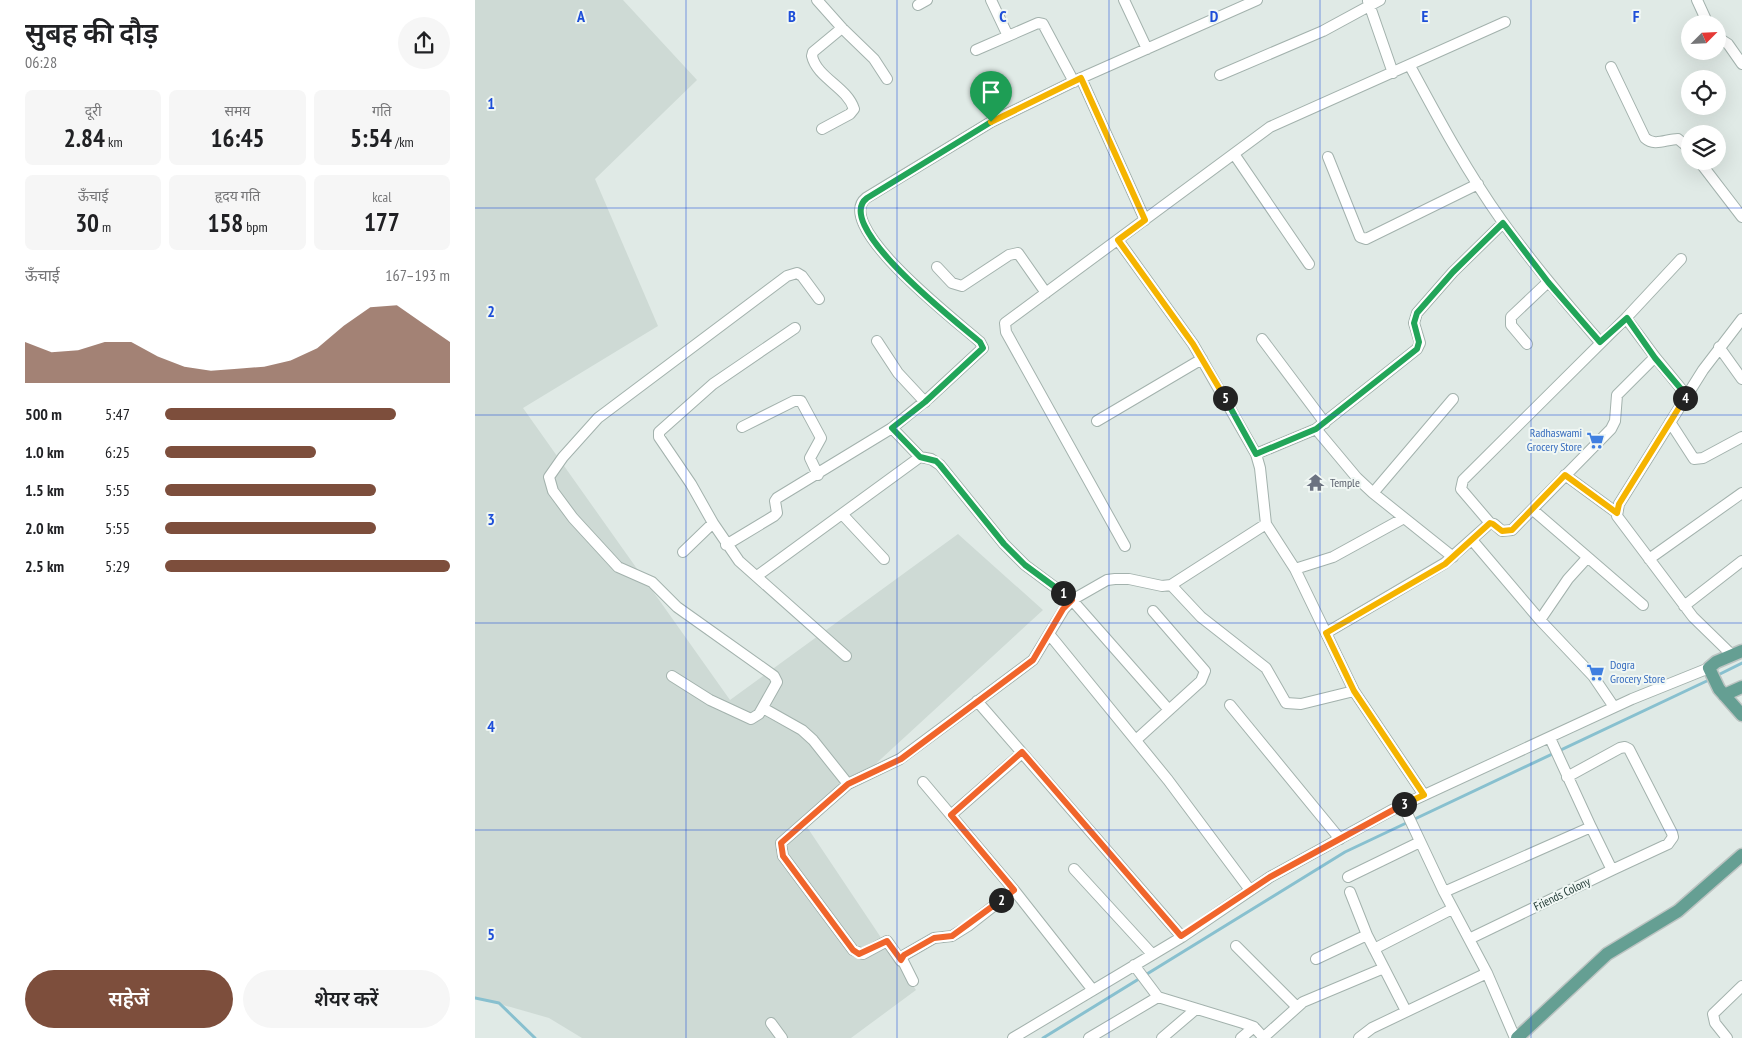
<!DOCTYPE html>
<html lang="hi">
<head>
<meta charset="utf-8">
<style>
  :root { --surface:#fff; --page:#f6f6f6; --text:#202124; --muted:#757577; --accent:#7d4e3c }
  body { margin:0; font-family:"PT Sans Narrow","Noto Sans Devanagari",sans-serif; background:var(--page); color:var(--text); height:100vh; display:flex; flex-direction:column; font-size:19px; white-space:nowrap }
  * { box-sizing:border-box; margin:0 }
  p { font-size:16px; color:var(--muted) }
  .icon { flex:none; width:28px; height:28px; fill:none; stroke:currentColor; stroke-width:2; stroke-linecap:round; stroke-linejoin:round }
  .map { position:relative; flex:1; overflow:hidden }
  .panel { display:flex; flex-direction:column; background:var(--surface); width:475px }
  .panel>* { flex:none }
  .needle { width:32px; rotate:66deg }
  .fabs { position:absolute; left:1206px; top:15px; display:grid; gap:10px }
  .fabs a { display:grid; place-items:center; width:45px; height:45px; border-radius:50%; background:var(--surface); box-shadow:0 5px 20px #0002; font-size:25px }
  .pin { position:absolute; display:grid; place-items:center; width:42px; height:42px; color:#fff; margin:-51px -21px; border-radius:50% 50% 50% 0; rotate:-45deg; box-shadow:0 0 5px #0007 }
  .pin .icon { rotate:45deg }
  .km { position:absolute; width:25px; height:25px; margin:-12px; border-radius:50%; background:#222; color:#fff; font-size:14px; line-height:25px; text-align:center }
  .round { display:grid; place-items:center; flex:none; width:52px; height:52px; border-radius:26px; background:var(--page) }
  .head { display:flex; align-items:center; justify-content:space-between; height:85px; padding:0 25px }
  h1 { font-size:28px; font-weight:600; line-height:38px }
  .stats { display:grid; grid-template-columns:repeat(3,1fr); gap:8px; height:85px; padding:5px 25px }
  .stats div { display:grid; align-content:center; border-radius:8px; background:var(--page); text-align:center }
  .stats b { font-size:25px; font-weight:600 }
  .stats small { font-size:14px; font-weight:400 }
  .stats p { font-size:14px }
  .chart { height:140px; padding:10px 25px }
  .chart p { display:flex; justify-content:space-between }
  .chart svg { width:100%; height:90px; margin-top:5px; fill:var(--accent); opacity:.7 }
  .primary-button { display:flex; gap:10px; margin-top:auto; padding:10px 25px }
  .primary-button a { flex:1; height:58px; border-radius:30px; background:var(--accent); color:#fff; font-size:20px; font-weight:600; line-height:58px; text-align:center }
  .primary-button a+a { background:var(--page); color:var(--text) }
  ul { padding:0 25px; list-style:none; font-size:16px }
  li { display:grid; grid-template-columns:80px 60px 1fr; align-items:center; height:38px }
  li i { height:12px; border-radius:6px; background:var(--accent) }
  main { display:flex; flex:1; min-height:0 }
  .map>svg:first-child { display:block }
  .built { fill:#cedad5 }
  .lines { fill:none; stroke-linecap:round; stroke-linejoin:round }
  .stream { stroke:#88c0cf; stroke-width:3 }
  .minor-casing { stroke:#a3b2ad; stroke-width:12 }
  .major-casing { stroke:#bcc4c2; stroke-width:15 }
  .minor { stroke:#fff; stroke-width:10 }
  .major { stroke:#659f93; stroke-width:12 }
  .split-1-casing { stroke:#fff; stroke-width:10 }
  .split-2-casing { stroke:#fff; stroke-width:10 }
  .split-3-casing { stroke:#fff; stroke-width:10 }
  .split-4-casing { stroke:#fff; stroke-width:10 }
  .split-5-casing { stroke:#fff; stroke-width:10 }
  .split-6-casing { stroke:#fff; stroke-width:10 }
  .split-1 { stroke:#22a559; stroke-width:6 }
  .split-2 { stroke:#f0652b; stroke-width:6 }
  .split-3 { stroke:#f0652b; stroke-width:6 }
  .split-4 { stroke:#f5b400; stroke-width:6 }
  .split-5 { stroke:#22a559; stroke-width:6 }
  .split-6 { stroke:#f5b400; stroke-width:6 }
  .grid { fill:none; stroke:#1d4ed8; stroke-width:1; stroke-opacity:0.55 }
  .labels { text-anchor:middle; stroke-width:4; stroke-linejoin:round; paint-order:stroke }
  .shop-label { font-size:12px; fill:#366cbe; stroke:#f0f7f4; text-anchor:end }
  .worship-label { font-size:12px; fill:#5b616d; stroke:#f0f7f4; text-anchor:start }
  .street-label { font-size:12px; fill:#213a35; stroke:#f0f7f4 }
  .grid-label { font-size:16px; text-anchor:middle; font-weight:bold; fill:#1d4ed8; stroke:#f0f7f4; stroke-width:4; stroke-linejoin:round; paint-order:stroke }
</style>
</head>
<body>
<main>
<section class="panel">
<div class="head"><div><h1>सुबह की दौड़</h1><p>06:28</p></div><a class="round"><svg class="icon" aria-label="share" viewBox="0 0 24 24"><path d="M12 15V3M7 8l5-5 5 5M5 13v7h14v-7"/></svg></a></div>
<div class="stats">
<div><p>दूरी</p><b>2.84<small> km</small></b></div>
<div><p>समय</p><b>16:45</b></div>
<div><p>गति</p><b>5:54<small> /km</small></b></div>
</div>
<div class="stats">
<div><p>ऊँचाई</p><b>30<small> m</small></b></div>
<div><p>हृदय गति</p><b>158<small> bpm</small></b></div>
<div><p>kcal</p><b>177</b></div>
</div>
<div class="chart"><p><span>ऊँचाई</span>167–193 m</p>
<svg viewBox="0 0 160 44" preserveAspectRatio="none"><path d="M0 44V24L10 29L20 28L30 24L40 24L50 31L60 36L70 38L80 37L90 36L100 33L110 27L120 16L130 7L140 6L150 15L160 24V44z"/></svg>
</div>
<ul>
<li><b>500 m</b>5:47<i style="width:81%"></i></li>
<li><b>1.0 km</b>6:25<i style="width:53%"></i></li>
<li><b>1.5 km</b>5:55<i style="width:74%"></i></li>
<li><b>2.0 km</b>5:55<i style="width:74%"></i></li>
<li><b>2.5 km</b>5:29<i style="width:100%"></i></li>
</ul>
<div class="primary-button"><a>सहेजें</a><a>शेयर करें</a></div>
</section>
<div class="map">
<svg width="1267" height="1038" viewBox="0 0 1267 1038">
  <rect width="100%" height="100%" fill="#e0eae6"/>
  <path class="built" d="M0,0H148L222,80L120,179L183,326L48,408L255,700L483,534L568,610L332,827L441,990L376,1038H107L74,1018L0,997Z"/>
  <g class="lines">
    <path class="stream" d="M1241,676L1267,663
      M0,998L24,1003L60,1038
      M568,1038L870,852L1236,679"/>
    <defs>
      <path id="minor" d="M342,0L367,28L399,59L412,79
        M516,0L533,36
        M649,0L672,49
        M1222,0L1233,24
        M893,1L918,73
        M443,5L452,0
        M1242,37L1253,44L1267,64
        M501,50L563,23L568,24L599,82
        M935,66C963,118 992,172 1027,221C1057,263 1091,303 1125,342
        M1136,67L1170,138C1180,147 1191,139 1203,139L1215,149
        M745,75L848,31L905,0
        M347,129L375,114L379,109C372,87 342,78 337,56L338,52L367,28
        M759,154L834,264
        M853,157L885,237L891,239L1003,184
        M1224,161L1267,217
        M670,220L606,78L782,0
        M643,240L718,344L781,454L785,468L791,524L820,569L879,691L949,795
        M462,267L477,283L487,286L534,255L543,253L571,293
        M1151,318L1180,357L1212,396
        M787,339L850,423
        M402,341L423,373L450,402
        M1052,344L1036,325V317L1073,282
        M1244,347L1267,379
        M622,421L727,359
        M1195,422L1219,459L1228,458L1267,437
        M267,427L319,401H326L346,438L335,458L343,475
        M417,428L445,457L456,459L465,465L529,544L550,565L597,600L694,710
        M841,429L882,478L898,493
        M781,454L841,429L942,349L945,343L939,323L942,313L978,272L1028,223
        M1090,475L1142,513
        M1058,510L1168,605
        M367,514L409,559
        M238,523L216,484L184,437V432L238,384L320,328
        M1015,523L986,489L988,480L1151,318L1206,259
        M997,540L1065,620L1118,676L1139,707
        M251,545L299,516L302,513L300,501L302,498L417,428L455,397L508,348L505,342C484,323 357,226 391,198L516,122L606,78
        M650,546L531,332L530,323L795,127L1030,22
        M208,552L238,523L264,561L371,656
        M978,557L898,493L978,399
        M1174,559L1267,493
        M820,569L858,557L929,518
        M282,576L445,457
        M696,585L791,524
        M1209,606L1267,561
        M1065,620L1093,579L1112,558
        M851,633L970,563L1015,523L1019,524L1027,531L1037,530L1136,429L1140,421L1142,395L1180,357
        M574,634L693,780L775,890
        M1257,655L1218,617L1142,516L1144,504L1228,370L1267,319
        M197,676L235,700L276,719L284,714L302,682L299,676L202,607L177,582L143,567L98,518L78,491L74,477L88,457L123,418L312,276L322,273L327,276L344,299
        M502,701L707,937
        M755,705L865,839
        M288,708L327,730L338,740L373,784
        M661,740L726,681L730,671L678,611
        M1092,777L1145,748L1150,747L1154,749L1197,833L1198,837L1193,844L1137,870
        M448,782L539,890L617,989
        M928,805L969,892L1012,973L1040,1038
        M476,815L547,753
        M599,869L677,954
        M873,877L945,842
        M875,892L892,935L931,1011
        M969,892L1116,827L1075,738
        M994,939L1137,870L1116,827
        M761,946L822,1007
        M899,949L977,909
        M841,959L892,935
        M426,961L412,941L388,954L378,950L308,856L306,843L373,784L425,759L558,660L589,609L597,600L632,580L640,579H654L687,586L696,585L726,617L791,668L811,703L826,704L879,691
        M659,965L683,997L768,1023L779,1027L789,1038
        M438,981L426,957L459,938L477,936L493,926L539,890
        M296,1023L307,1038
        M789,1037L828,1002L909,968
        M538,1038L707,937L795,877L917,810L1157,699L1234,668
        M614,1038L683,997
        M687,1038L721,1009
        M766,1038L779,1027
        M884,1038L897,1028L1012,973
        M1252,1038L1240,1023L1238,1014L1267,986"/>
      <path id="major" d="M1267,651L1241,662L1234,668L1244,689L1267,715
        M1249,695L1267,687
        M1042,1038L1132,954L1203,911L1267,855"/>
    </defs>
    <use href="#minor" class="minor-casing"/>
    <use href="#major" class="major-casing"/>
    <use href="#minor" class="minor"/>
    <use href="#major" class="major"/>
  </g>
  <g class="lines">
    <defs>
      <path id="split-1" d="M516,122L392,198C356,225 484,324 505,342L508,348L450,402L417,428L445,457L461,461L465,465L529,544L550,565L588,593"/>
      <path id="split-2" d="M526,900L477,936L459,938L429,955L426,960L412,941L384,954L378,950L308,856L306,843L373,784L426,759L558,660L588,609L597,600L588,593"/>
      <path id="split-3" d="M526,900L539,890L476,815L547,752L706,936L795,877L929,804"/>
      <path id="split-4" d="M929,804L949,795L879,691L851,633L970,564L1015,523L1018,524L1027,531L1037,530L1090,475L1142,513L1144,504L1210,398"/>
      <path id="split-5" d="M750,398L781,454L841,429L942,349L944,342L939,323L942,313L978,272L1028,223L1073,282L1125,342L1152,318L1180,358L1212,396L1210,398"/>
      <path id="split-6" d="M516,122L606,78L670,220L643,240L718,344L750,398"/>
    </defs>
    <use href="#split-1" class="split-1-casing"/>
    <use href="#split-2" class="split-2-casing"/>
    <use href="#split-3" class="split-3-casing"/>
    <use href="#split-4" class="split-4-casing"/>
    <use href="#split-5" class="split-5-casing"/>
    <use href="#split-6" class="split-6-casing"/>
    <use href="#split-1" class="split-1"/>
    <use href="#split-2" class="split-2"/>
    <use href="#split-3" class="split-3"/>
    <use href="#split-4" class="split-4"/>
    <use href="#split-5" class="split-5"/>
    <use href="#split-6" class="split-6"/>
  </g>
  <path class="grid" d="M211,0V1038M422,0V1038M634,0V1038M845,0V1038M1056,0V1038M0,208H1267M0,415H1267M0,623H1267M0,830H1267"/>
  <defs>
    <symbol id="supermarket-bare" viewBox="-9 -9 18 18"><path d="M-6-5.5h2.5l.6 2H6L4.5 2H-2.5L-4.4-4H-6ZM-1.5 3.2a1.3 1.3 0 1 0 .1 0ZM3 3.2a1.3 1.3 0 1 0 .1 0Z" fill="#3f7fe0" stroke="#f0f7f4" stroke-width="2.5" paint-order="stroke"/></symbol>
    <symbol id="temple-bare" viewBox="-9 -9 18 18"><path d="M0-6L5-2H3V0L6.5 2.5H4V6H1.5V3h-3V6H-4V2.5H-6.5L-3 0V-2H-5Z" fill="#6b7280" stroke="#f0f7f4" stroke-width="2.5" paint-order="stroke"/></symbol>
  </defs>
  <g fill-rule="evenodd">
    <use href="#supermarket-bare" x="1108" y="428" width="25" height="25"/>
    <use href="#temple-bare" x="828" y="470" width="25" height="25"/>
    <use href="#supermarket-bare" x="1108" y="660" width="25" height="25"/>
  </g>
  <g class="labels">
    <g class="shop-label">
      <text x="1107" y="437">Radhaswami<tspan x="1107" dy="14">Grocery Store</tspan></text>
      <text x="1135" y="669" text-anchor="start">Dogra<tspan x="1135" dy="14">Grocery Store</tspan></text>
    </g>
    <g class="worship-label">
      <text x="855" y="487">Temple</text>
    </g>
    <g class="street-label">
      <text transform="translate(1087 894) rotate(-26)" y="4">Friends Colony</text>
    </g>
  </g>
  <g class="grid-label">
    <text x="106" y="22">A</text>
    <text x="317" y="22">B</text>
    <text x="528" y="22">C</text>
    <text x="739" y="22">D</text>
    <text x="950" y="22">E</text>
    <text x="1161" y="22">F</text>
    <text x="16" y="109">1</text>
    <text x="16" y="317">2</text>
    <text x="16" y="525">3</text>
    <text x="16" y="732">4</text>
    <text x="16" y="940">5</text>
  </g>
</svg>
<div class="fabs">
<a><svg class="needle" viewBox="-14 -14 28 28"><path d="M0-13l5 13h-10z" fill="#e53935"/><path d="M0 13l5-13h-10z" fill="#757577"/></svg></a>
<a><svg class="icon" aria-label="locate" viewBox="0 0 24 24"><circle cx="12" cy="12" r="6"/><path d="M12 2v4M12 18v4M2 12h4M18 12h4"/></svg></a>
<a><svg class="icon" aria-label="layers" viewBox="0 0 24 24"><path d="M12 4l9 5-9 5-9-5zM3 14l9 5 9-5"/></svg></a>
</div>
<div class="pin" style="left:516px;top:122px;background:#1e9e55"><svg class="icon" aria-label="arrive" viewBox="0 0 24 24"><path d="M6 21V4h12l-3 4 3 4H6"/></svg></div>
<b class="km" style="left:588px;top:593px">1</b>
<b class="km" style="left:526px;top:900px">2</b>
<b class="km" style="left:929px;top:804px">3</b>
<b class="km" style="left:1210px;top:398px">4</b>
<b class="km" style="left:750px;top:398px">5</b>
</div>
</main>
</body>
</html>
